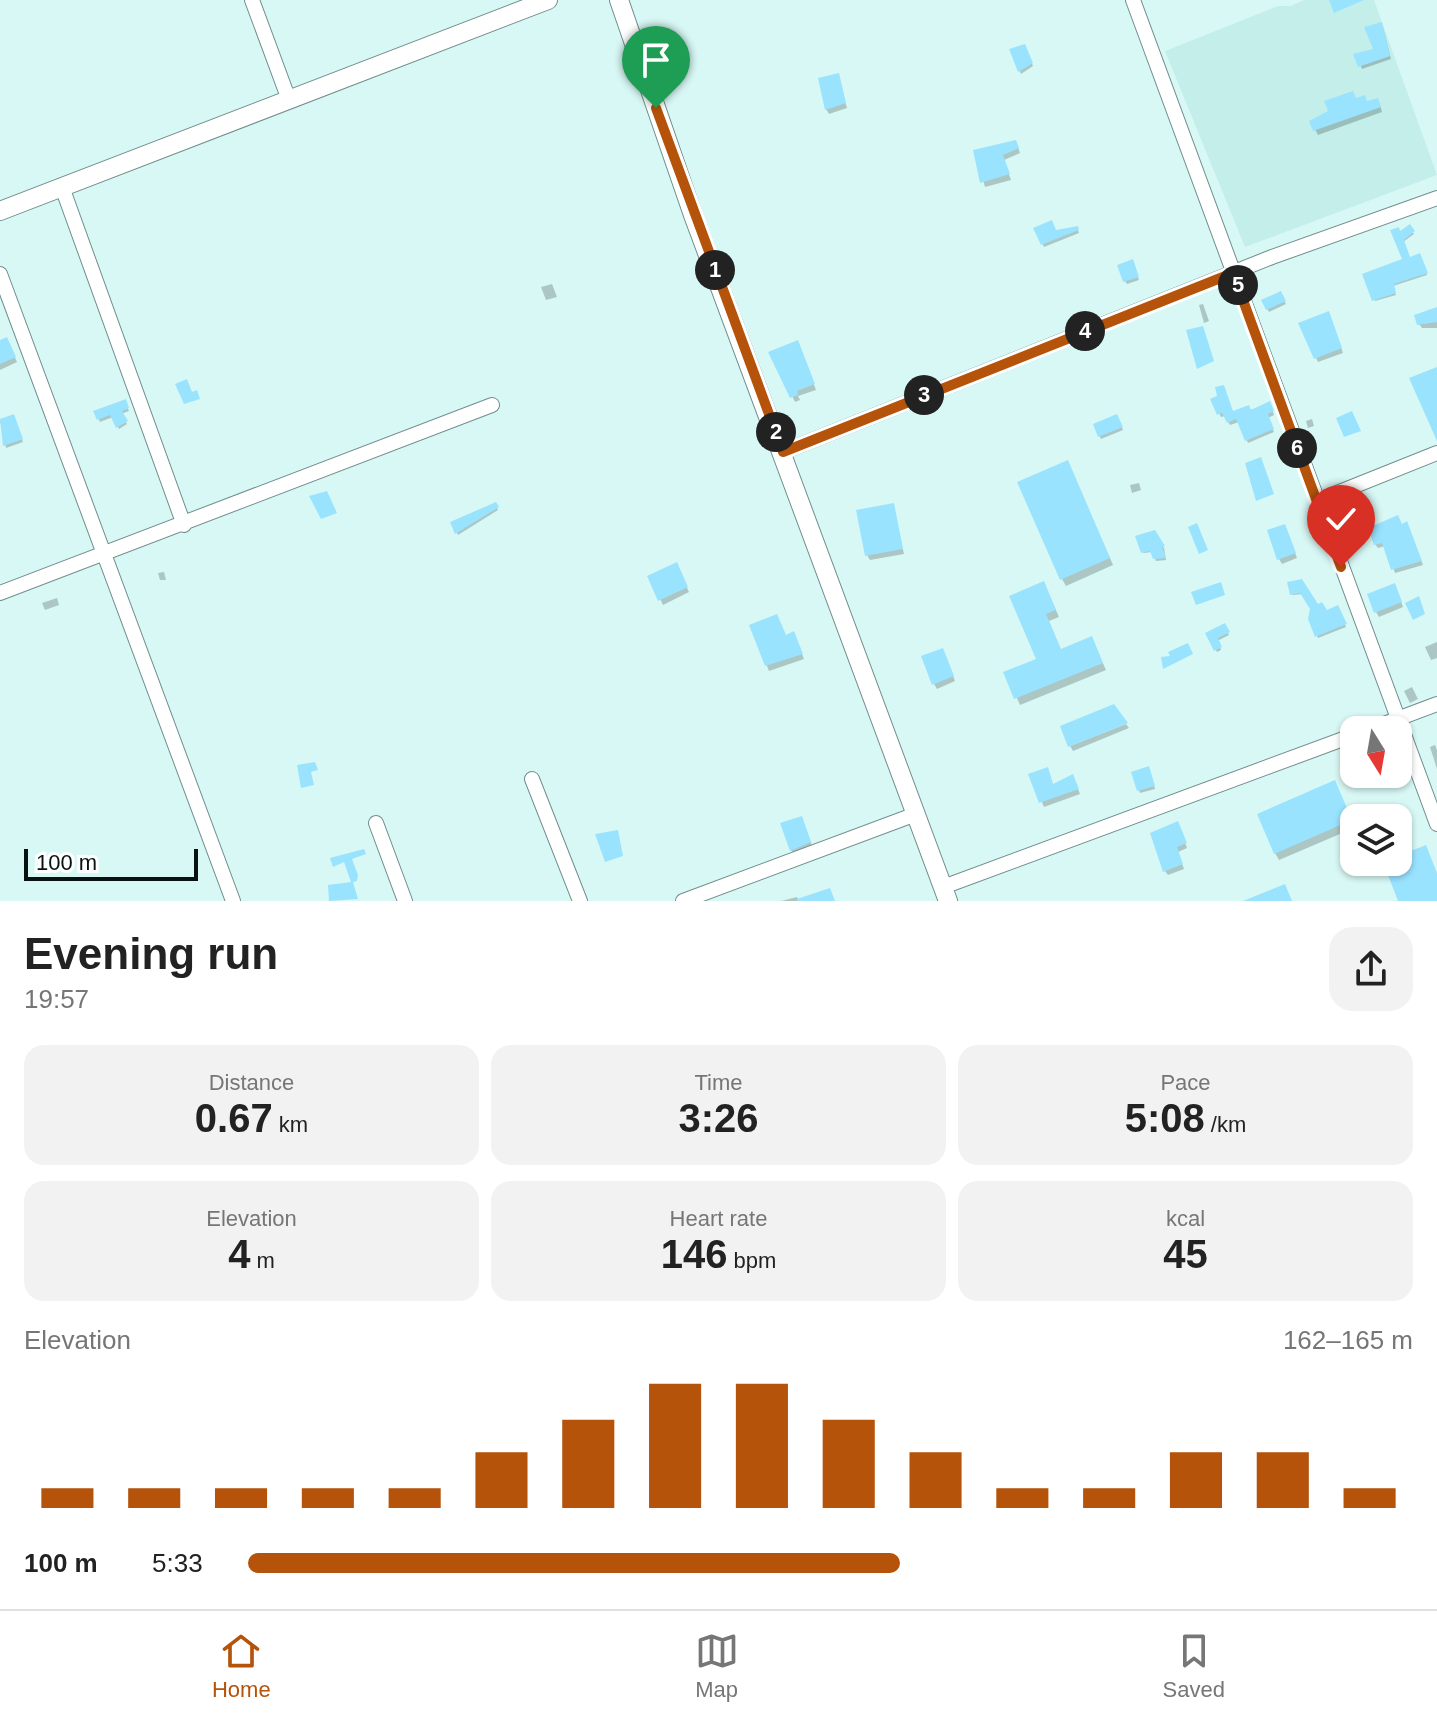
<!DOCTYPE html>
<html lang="en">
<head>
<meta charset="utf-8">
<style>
  :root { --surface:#fff; --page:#f2f2f2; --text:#222; --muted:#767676; --line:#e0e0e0; --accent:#b45309 }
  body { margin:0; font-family:Helvetica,sans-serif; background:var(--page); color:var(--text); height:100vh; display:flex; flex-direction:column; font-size:30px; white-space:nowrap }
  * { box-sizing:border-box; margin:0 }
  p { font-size:26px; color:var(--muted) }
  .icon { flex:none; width:44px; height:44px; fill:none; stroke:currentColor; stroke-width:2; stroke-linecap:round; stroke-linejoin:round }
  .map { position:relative; height:901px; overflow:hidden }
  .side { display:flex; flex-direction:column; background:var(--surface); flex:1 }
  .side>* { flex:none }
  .needle { width:52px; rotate:169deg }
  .controls { position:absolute; left:1340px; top:716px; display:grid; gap:16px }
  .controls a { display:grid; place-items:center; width:72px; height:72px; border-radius:16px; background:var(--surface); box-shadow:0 2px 6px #0004; font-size:40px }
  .scale { position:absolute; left:24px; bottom:20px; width:174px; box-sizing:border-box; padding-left:8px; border:4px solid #071211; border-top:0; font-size:22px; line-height:28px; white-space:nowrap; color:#071211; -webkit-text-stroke:6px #fff; paint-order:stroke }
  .pin { position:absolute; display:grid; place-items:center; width:68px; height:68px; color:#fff; margin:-82px -34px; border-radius:50% 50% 50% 0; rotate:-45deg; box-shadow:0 0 8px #0007 }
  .pin .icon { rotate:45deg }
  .km { position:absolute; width:40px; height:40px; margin:-20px; border-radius:50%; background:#222; color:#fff; font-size:22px; line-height:40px; text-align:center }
  .round { display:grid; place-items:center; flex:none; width:84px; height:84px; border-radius:24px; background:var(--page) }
  .overview { display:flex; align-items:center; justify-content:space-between; height:136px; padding:0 24px }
  h1 { font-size:44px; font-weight:700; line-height:60px }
  .metrics { display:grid; grid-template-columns:repeat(3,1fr); gap:12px; height:136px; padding:8px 24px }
  .metrics div { display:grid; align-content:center; border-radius:20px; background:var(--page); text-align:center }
  .metrics b { font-size:40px; font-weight:700 }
  .metrics small { font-size:22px; font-weight:400 }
  .metrics p { font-size:22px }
  .chart { height:224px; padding:16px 24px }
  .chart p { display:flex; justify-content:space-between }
  .chart svg { width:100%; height:144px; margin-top:8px; stroke:var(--accent); stroke-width:6 }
  ul { padding:0 24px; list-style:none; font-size:26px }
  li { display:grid; grid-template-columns:128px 96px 1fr; align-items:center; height:60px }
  li i { height:20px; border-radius:10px; background:var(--accent) }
  .tab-bar { display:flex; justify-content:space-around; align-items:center; height:112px; border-top:2px solid var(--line); background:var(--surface); font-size:22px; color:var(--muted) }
  .tab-bar a { display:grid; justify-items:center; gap:4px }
  .tab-bar .active { color:var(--accent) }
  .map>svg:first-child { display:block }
  .built { fill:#c4eeea }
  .shadow { fill:#0003 }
  .building { fill:#99e3ff }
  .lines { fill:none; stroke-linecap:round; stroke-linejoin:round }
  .minor-casing { stroke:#718e8c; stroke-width:16 }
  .tertiary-casing { stroke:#718e8c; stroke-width:20 }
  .minor { stroke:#fff; stroke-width:14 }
  .tertiary { stroke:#fff; stroke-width:18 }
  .route-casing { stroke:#fff; stroke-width:16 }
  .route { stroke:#b45309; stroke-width:10 }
</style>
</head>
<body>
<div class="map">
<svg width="1437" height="901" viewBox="0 0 1437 901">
  <rect width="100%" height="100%" fill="#d8f8f5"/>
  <path class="built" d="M1304,0H1374L1437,175L1245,247L1165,51L1278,6H1291Z"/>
  <path class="shadow" d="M1383,27L1391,59L1362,69L1356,55L1376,50Z
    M1024,47L1033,66L1021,74L1011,51Z
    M838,75L847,108L829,114L826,109Z
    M1355,100L1380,105L1382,112L1318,135L1311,122Z
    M1018,147L1020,153L1004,160L1011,180L985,187L975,152Z
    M1409,227L1414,234L1403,242L1410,259L1419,255L1427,275L1393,286L1396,295L1375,301L1365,276L1404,260L1400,234Z
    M1077,228L1079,233L1044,247L1036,229L1055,232Z
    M1133,265L1139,280L1127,284L1125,281Z
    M552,284L557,297L546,300L541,287Z
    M1280,293L1286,304L1269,312L1263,301Z
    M1203,304L1209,321L1204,323L1199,305Z
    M1437,309V328H1422L1419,324Z
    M1331,318L1343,353L1318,362L1300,324Z
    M0,342L9,344L17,362L0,370Z
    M800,347L816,390L798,396L800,400L795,402L771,353Z
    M1213,400L1233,413L1271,406L1274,415L1268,418L1274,432L1248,443L1239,422L1230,425L1225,416L1221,417Z
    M125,402L129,411L121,414L127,424L119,429L113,417L100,422L96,412Z
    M1117,416L1123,430L1101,439L1095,425Z
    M13,417L23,442L6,448L0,421Z
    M1312,419L1314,426L1308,428L1306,421Z
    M1071,470L1113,565L1066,586L1062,579Z
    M1139,483L1141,490L1132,493L1130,485Z
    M495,504L498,510L458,535L452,523Z
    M893,506L904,554L870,560L867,555Z
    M1401,526L1408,528L1423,565L1395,573L1385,546L1378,548L1375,544Z
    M1287,531L1297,558L1282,564L1279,559Z
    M1154,533L1164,548L1166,560L1156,561L1153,552L1143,553Z
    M676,565L689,592L663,605L650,577Z
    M164,572L166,580H160L158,573Z
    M1301,581L1317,607L1321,605L1326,613L1337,607L1346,627L1318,638L1310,619L1312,608L1304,594L1292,595L1289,584Z
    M1047,590L1059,617L1049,621L1061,651L1095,646L1106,670L1020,705L1006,673L1039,660Z
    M1397,590L1403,607L1379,617L1376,612Z
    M57,598L59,605L45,610L42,603Z
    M1224,625L1229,635L1217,641L1221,650L1217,652L1208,634Z
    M751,626L796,639L804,659L769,671Z
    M1437,642V658L1431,660L1425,647Z
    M945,655L955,681L937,689L934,684Z
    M1412,687L1418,699L1410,703L1404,691Z
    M1126,724L1129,728L1073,751L1070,746Z
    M1435,745L1437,750V769L1430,747Z
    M1047,769L1053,786L1075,782L1080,794L1044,807L1031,775Z
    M1150,771L1155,789L1140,793L1133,773Z
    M1338,790L1354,828L1279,860L1275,853Z
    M804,824L813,848L794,855L791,850Z
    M1180,828L1187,848L1178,852L1184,869L1168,875L1165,871Z
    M797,897L799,901H781Z"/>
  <path class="building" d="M1329,0H1364L1334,13Z
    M1382,22L1390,56L1358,67L1353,54L1373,49L1364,27Z
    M1025,44L1033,63L1018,72L1009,49Z
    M839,73L846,103L825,110L818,78Z
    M1353,91L1356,98L1365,95L1367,101L1378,98L1381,107L1313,131L1309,121L1328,111L1324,101Z
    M1016,140L1019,148L1003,155L1010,174L980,183L973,150Z
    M1052,220L1056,230L1078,226L1079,230L1041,245L1033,228Z
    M1410,224L1415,231L1404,240L1410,257L1420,253L1428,273L1394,284L1396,293L1372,301L1362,274L1402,259L1390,230L1399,227L1400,231Z
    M1133,259L1139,277L1123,282L1117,265Z
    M1281,291L1286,301L1266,310L1261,300Z
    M1437,307V322L1417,325L1414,315Z
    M1329,311L1342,348L1314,359L1298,323Z
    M1203,326L1214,361L1197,369L1186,330Z
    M7,337L16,357L0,364V340Z
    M798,340L815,384L797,391L798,395L790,398L768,352Z
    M1437,367V441L1409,378Z
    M187,379L192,392L197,390L200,399L184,404L175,384Z
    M1224,385L1233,411L1249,405L1251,410L1270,401L1274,411L1268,414L1274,429L1245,441L1236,419L1227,423L1222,413L1217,415L1210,399L1217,396L1215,387Z
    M126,399L129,408L122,411L128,421L116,428L110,415L97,420L93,411Z
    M1352,411L1361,431L1344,437L1336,418Z
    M14,414L23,439L3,446L0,419Z
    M1117,414L1123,427L1098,437L1093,424Z
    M1261,457L1274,494L1256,501L1245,463Z
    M1068,460L1110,558L1060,580L1017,482Z
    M327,491L337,513L321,519L309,496Z
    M496,502L499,507L455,534L450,522Z
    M894,503L903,549L865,556L856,510Z
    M1398,515L1402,524L1407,521L1422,561L1391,570L1382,543L1374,545L1368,528Z
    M1197,523L1208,550L1199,554L1188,527Z
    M1285,524L1296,553L1277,560L1267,530Z
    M1155,530L1165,546L1162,547L1166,558L1153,559L1150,551L1141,553L1135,536Z
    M677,562L688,587L658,601L647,576Z
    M1302,579L1318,604L1322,602L1327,610L1338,605L1347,624L1315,637L1308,619L1310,609L1300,593L1290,595L1287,582Z
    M1044,581L1056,610L1046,614L1061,649L1092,636L1103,663L1014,699L1003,672L1036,659L1009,596Z
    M1221,582L1225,595L1196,605L1191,592Z
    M1395,583L1402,602L1374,613L1367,594Z
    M1419,596L1425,614L1413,620L1405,603Z
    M777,614L786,635L794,631L803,654L765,666L749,625Z
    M1225,623L1230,632L1218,638L1222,647L1214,651L1205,633Z
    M1188,643L1193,654L1163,669L1161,657L1170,656L1168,652Z
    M943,648L954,676L932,685L921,656Z
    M1114,704L1128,723L1068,747L1060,726Z
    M315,762L318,770L311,772L314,785L301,788L297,765Z
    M1149,766L1155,786L1137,791L1131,772Z
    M1048,767L1053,784L1073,774L1079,789L1039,803L1028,774Z
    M1335,780L1352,820L1274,854L1257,814Z
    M802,816L811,842L790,851L780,823Z
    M1178,821L1187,843L1177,847L1183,864L1163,872L1150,833Z
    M618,830L623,856L605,862L595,834Z
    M1426,845L1437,873V901H1398L1383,862H1398V856Z
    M364,849L366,854L352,859L358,875L357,881L353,882L358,899L329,901L328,885L351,882L344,862L333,867L330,858Z
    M1285,884L1292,901H1243Z
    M830,888L835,901H797V899Z"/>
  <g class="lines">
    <defs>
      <path id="minor" d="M252,0L289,100
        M1133,0L1437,824
        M62,187L184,525
        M0,274L233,901
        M783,452L1272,257L1437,198
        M1317,501L1437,453
        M0,593L492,405
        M1368,730L1437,704
        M532,779L580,901
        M376,823L405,901
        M943,887L1354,735
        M683,901L916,814"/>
      <path id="tertiary" d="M619,0L693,215L948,901
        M0,211L548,0"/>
    </defs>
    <use href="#minor" class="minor-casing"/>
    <use href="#tertiary" class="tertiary-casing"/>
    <use href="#minor" class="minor"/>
    <use href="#tertiary" class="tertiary"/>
  </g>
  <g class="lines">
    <defs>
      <path id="route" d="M656,108L783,452L1233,273L1341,567"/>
    </defs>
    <use href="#route" class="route-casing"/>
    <use href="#route" class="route"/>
  </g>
</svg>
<div class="controls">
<a><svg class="needle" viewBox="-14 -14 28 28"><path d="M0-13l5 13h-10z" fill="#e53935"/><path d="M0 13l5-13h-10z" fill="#767676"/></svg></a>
<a><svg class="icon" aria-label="layers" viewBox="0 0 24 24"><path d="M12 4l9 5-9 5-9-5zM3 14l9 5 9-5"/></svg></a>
</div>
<div class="scale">100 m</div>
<div class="pin" style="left:656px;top:108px;background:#1e9e55"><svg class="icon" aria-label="arrive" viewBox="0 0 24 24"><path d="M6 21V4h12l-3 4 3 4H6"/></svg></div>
<div class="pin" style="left:1341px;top:567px;background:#d93025"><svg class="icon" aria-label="check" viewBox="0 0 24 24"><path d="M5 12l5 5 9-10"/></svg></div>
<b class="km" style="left:715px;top:270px">1</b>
<b class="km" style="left:776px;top:432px">2</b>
<b class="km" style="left:924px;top:395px">3</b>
<b class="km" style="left:1085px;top:331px">4</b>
<b class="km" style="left:1238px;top:285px">5</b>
<b class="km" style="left:1297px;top:448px">6</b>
</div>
<section class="side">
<div class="overview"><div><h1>Evening run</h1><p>19:57</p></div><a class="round"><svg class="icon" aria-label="share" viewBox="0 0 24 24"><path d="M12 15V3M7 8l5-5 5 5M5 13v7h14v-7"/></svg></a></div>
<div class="metrics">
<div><p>Distance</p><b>0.67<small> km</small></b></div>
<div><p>Time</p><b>3:26</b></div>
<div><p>Pace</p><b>5:08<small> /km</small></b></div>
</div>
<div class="metrics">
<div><p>Elevation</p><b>4<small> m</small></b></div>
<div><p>Heart rate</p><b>146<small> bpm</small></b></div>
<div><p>kcal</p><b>45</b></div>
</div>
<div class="chart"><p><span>Elevation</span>162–165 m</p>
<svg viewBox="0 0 160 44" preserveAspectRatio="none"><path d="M5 44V38M15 44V38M25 44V38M35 44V38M45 44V38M55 44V27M65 44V17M75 44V6M85 44V6M95 44V17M105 44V27M115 44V38M125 44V38M135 44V27M145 44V27M155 44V38"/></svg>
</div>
<ul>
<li><b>100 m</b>5:33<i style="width:56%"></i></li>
</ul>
</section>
<nav class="tab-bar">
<a class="active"><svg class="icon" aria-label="home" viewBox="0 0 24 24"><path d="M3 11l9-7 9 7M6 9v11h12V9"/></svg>Home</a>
<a><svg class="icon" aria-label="map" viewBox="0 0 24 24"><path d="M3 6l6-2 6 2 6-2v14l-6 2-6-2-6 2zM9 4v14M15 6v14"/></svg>Map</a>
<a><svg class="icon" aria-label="saved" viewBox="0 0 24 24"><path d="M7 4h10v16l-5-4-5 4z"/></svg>Saved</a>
</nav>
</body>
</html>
